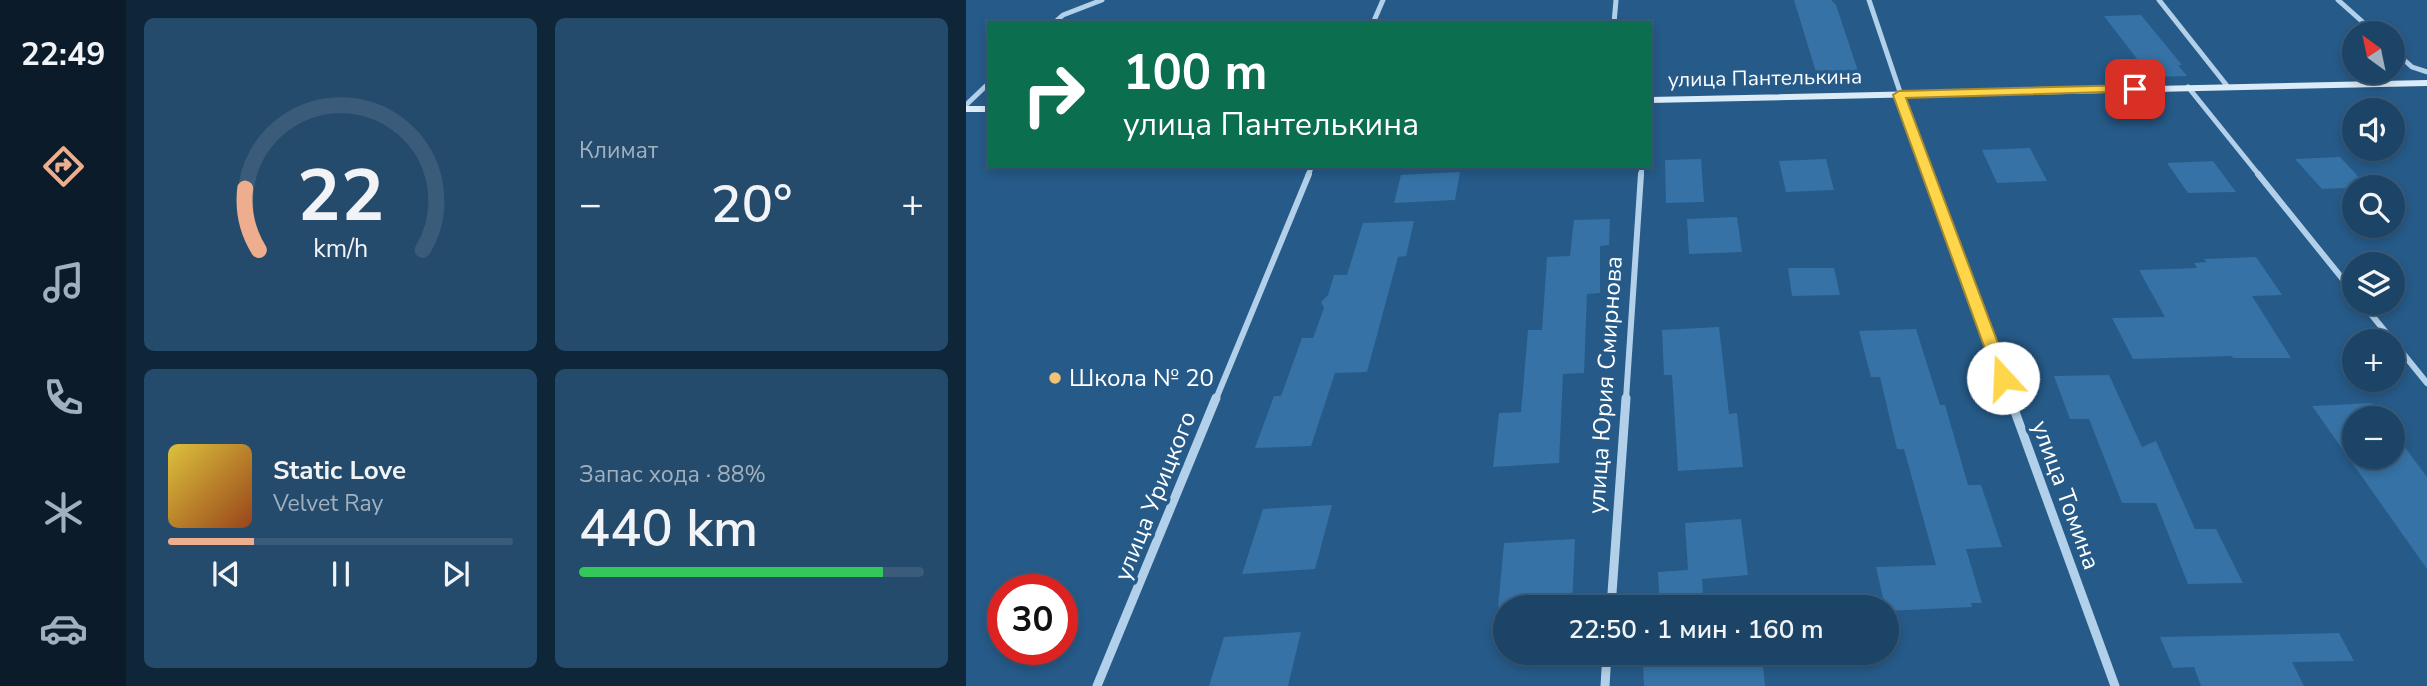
<!DOCTYPE html>
<html lang="ru">
<meta charset="utf-8">
<style>
:root{--surface:#1c4466;--page:#254b6c;--text:#f1f3f6;--muted:#a0b0bf;--line:#3a5c7a;--accent:#eead8d}
body{margin:0;font-family:"Nunito Sans",sans-serif;background:var(--page);color:var(--text);height:100vh;display:flex;flex-direction:column;font-size:26px;white-space:nowrap}
*{box-sizing:border-box;margin:0}
p{font-size:23px;color:var(--muted)}
.icon{flex:none;width:38px;height:38px;fill:none;stroke:currentColor;stroke-width:2;stroke-linecap:round;stroke-linejoin:round}
.map{position:relative;flex:1;overflow:hidden}
.panel{display:flex;flex-direction:column;gap:18px;padding:18px;background:#0f2538;width:840px}
.panel>*{flex:none}
.hud{position:absolute;left:21px;top:21px;width:665px;height:147px;border-radius:0px;box-shadow:0 4px 10px #0003,0 0 0 2px var(--line);background:#0b6e4f;color:#fff;overflow:hidden}
.needle{width:46px;rotate:327deg}
.controls{position:absolute;left:1376px;top:21px;display:grid;gap:14px}
.controls a{display:grid;place-items:center;width:63px;height:63px;border-radius:50%;background:var(--surface);box-shadow:0 4px 10px #0003,0 0 0 2px var(--line);font-size:35px}
.speed{position:absolute;left:21px;top:574px;display:flex;gap:14px;font-size:35px;font-weight:700;text-align:center}
.speed>*{display:grid;place-content:center;width:91px;height:91px;border-radius:50%;background:var(--surface);box-shadow:0 4px 10px #0003,0 0 0 2px var(--line);line-height:1}
.speed .limit{border:10px solid #d22;background:#fff;color:#111}
.pin{position:absolute;display:grid;place-items:center;width:60px;height:60px;color:#fff;margin:-30px;border-radius:14px;box-shadow:0 4px 10px #0006}
.me{position:absolute;width:77px;margin:-38px;rotate:340deg;stroke-linejoin:round;filter:drop-shadow(0 0 5px #0008)}
.turn{display:flex;align-items:center;gap:24px;height:147px;padding:0 21px;font-size:32px}
.turn .icon{width:91px;height:91px;stroke-width:2.5}
.turn b{display:block;font-size:49px;line-height:60px}
.big{font-size:52px;font-weight:600;line-height:1.1}
.panel .tile{flex:1;display:flex;flex-direction:column;justify-content:center;gap:10px;min-width:0;padding:0 24px;border-radius:10px;background:var(--page)}
.panel .dial{align-items:center;gap:0}
.dial svg{height:182px;overflow:visible;fill:none;stroke:var(--line);stroke-width:7;stroke-linecap:round;text-anchor:middle}
.dial text{fill:var(--text);stroke:none}
.song{display:flex;align-items:center;gap:21px}
.cover{width:84px;height:84px;border-radius:10px;background:linear-gradient(135deg,hsl(50 70% 55%),hsl(20 70% 35%))}
.played{height:7px;border-radius:4px;background:linear-gradient(90deg,var(--accent) 25%,var(--line) 25%)}
.keys{display:flex;justify-content:space-around;direction:ltr}
.heat{display:flex;justify-content:space-between;align-items:center;font-size:38px;direction:ltr}
.charge{height:10px;border-radius:5px;background:linear-gradient(90deg,#34c759 88%,var(--line) 0)}
.panel .tiles{flex:1;display:grid;gap:18px;grid-template-columns:repeat(2,1fr)}
.trip{position:absolute;left:527px;top:595px;width:406px;height:70px;border-radius:35px;background:var(--surface);box-shadow:0 4px 10px #0003,0 0 0 2px var(--line);font-weight:600;line-height:70px;text-align:center}
main{display:flex;flex:1;min-height:0}
.menu{display:flex;flex-direction:column;width:126px;justify-content:space-around;align-items:center;background:#0b1b29;color:var(--muted)}
.menu .icon{width:49px;height:49px}
.menu .active{color:var(--accent)}
.menu b{font-size:32px;color:var(--text)}
.map>svg:first-child{display:block}
.building{fill:#3672a5}
.lines{fill:none;stroke-linecap:round;stroke-linejoin:round}
.minor-far2{stroke:#b2d0e9;stroke-width:5}
.minor-far1{stroke:#b2d0e9;stroke-width:6}
.minor{stroke:#b2d0e9;stroke-width:9}
.secondary{fill:#dcebf8;fill-rule:evenodd}
.route{fill:#ffd54a;stroke:#a68a30;stroke-width:2}
.poi-dot{fill:#f2c277;stroke:#265a88;stroke-width:2.5}
.labels{text-anchor:middle;dominant-baseline:central;stroke-width:7;stroke-linejoin:round;paint-order:stroke}
.far-street-label{font-size:21px;fill:#fff;stroke:#265a88}
.poi-label{font-size:24px;fill:#fff;stroke:#265a88;text-anchor:start}
.street-label{font-size:24px;fill:#fff;stroke:#265a88}
</style>
<main>
<nav class="menu">
<b>22:49</b>
<svg class="icon active" aria-label="directions" viewBox="0 0 24 24"><path d="M12 3l9 9-9 9-9-9zM9 14v-3h6M13 9l2 2-2 2"/></svg>
<svg class="icon" aria-label="music" viewBox="0 0 24 24"><path d="M9 18V5l10-2v13"/><circle cx="6" cy="18" r="3"/><circle cx="16" cy="16" r="3"/></svg>
<svg class="icon" aria-label="phone" viewBox="0 0 24 24"><path d="M5 4h4l2 5-3 2q2 4 5 5l2-3 5 2v4C11 20 4 13 5 4z"/></svg>
<svg class="icon" aria-label="climate" viewBox="0 0 24 24"><path d="M12 3v18M4 7l16 10M4 17L20 7"/></svg>
<svg class="icon" aria-label="car" viewBox="0 0 24 24"><path d="M5 17H2v-5l4-1 3-4h7l3 4 3 1v5h-3M9 17h6M6 11h13"/><circle cx="7" cy="17" r="2"/><circle cx="17" cy="17" r="2"/></svg>
</nav>
<section class="panel">
<div class="tiles">
<div class="tile dial"><svg viewBox="0 0 100 80">
<path d="M14 69A42 42 0 1 1 86 69"/>
<path d="M14 69A42 42 0 0 1 8 42" stroke="#eead8d"/>
<text x="50" y="56" font-size="32" font-weight="700">22</text>
<text x="50" y="72" font-size="11">km/h</text>
</svg></div>
<div class="tile"><p>Климат</p>
<div class="heat"><a>−</a><b class="big">20°</b><a>+</a></div>
</div>
<div class="tile">
<div class="song"><i class="cover"></i><div><b>Static Love</b><p>Velvet Ray</p></div></div>
<div class="played"></div>
<div class="keys"><svg class="icon" aria-label="previous" viewBox="0 0 24 24"><path d="M18 5L8 12l10 7zM5 5v14"/></svg><svg class="icon" aria-label="pause" viewBox="0 0 24 24"><path d="M8 5v14M16 5v14"/></svg><svg class="icon" aria-label="next" viewBox="0 0 24 24"><path d="M6 5l10 7-10 7zM19 5v14"/></svg></div>
</div>
<div class="tile"><p>Запас хода · 88%</p><b class="big">440 km</b><div class="charge"></div></div>
</div>
</section>
<div class="map">
<svg width="1461" height="686" viewBox="0 0 1461 686">
<rect width="100%" height="100%" fill="#265a88"/>
<path class="building" d="M828,0H865L870,5L895,80L853,82Z
M1175,15L1216,65H1212L1221,76L1185,77L1138,16Z
M1064,148L1081,181L1031,183L1016,150Z
M1374,157L1402,187L1356,189L1329,159Z
M735,159L738,202L700,203L699,160Z
M860,159L868,190L820,192L813,161Z
M1247,161L1270,192L1222,193L1201,163Z
M494,172L489,200L428,203L435,175Z
M771,217L776,252L723,254L721,219Z
M644,219L643,245L634,246V293L621,294L618,373L597,374L593,463L527,467L533,413L555,412L562,330H576L581,257L604,256L608,220Z
M448,221L440,256L432,257L401,372L369,373L345,446L289,448L308,396H315L336,338H347L358,308L355,302L362,295L368,275H381L397,223Z
M1290,257L1316,295L1286,296L1325,358H1267L1266,356L1167,359L1146,318L1199,317L1173,270L1231,268L1228,263L1241,262L1238,259Z
M822,268H868L874,295L826,296Z
M753,327L763,414L771,413L777,467L712,471L706,375H698L696,330Z
M950,329L974,405H979L1002,485H1015L1036,547L1000,549L1016,603H1005L1006,607L920,611L910,567L970,565L938,449H931L914,377H905L893,331Z
M1143,375L1176,447L1190,441L1229,529H1250L1277,583L1222,584L1190,503H1156L1123,419H1104L1088,376Z
M1406,403L1417,418H1388V457H1426V430L1461,477V569L1346,406Z
M366,505L349,569L276,574L297,509Z
M775,519L782,575L736,579L738,607H694L692,572L722,570L719,523Z
M609,539L606,607H532L538,543Z
M335,632L322,686H243L258,637Z
M1373,633L1388,661L1326,662L1338,686H1235L1228,667L1207,668L1194,637Z
M796,657L799,686H678L677,665Z"/>
<g class="lines">
<path class="minor-far2" d="M903,0L962,175
M1193,0L1262,87
M1372,0L1409,33
M88,23L97,15L136,0
M407,23L417,0
M648,23L650,0
M1426,49L1446,67L1461,72
M1222,87L1293,175
M0,105L23,83
M342,175L346,166
M675,175L676,166"/>
<path class="minor-far1" d="M962,174L1044,399
M1292,174L1388,293
M1396,303L1461,383
M250,399L343,174
M660,399L675,174"/>
<path class="minor" d="M1044,398L1149,686
M645,607L660,398
M131,686L250,398
M639,686L641,653"/>
<path class="secondary" d="M1461,80V86L684,103V97Z
M0,106H23V112H0Z"/>
</g>
<path class="route" d="M1169,85L1175,89L1173,91L940,98L1045,378L1042,382H1031L927,95L933,91Z"/>
<circle class="poi-dot" cx="89" cy="378" r="7"/>
<g class="labels">
<g class="far-street-label">
<text transform="translate(799 78) rotate(-1)">улица Пантелькина</text>
</g>
<g class="poi-label">
<text x="103" y="378">Школа № 20</text>
</g>
<g class="street-label">
<text transform="translate(639 385) rotate(-86)">улица Юрия Смирнова</text>
<text transform="translate(1100 495) rotate(70)">улица Томина</text>
<text transform="translate(189 496) rotate(-68)">улица Урицкого</text>
</g>
</g>
</svg>
<div class="controls">
<a><svg class="needle" viewBox="-14 -14 28 28"><path d="M0-13l5 13h-10z" fill="#e53935"/><path d="M0 13l5-13h-10z" fill="#a0b0bf"/></svg></a>
<a><svg class="icon" aria-label="sound" viewBox="0 0 24 24"><path d="M4 9h4l5-4v14l-5-4H4zM17 9q2 3 0 6"/></svg></a>
<a><svg class="icon" aria-label="search" viewBox="0 0 24 24"><circle cx="10" cy="10" r="6"/><path d="M15 15l6 6"/></svg></a>
<a><svg class="icon" aria-label="layers" viewBox="0 0 24 24"><path d="M12 4l9 5-9 5-9-5zM3 14l9 5 9-5"/></svg></a>
<a>+</a>
<a>−</a>
</div>
<div class="speed"><div class="limit">30</div></div>
<div class="pin" style="left:1169px;top:89px;background:#d93025"><svg class="icon" aria-label="arrive" viewBox="0 0 24 24"><path d="M6 21V4h12l-3 4 3 4H6"/></svg></div>
<svg class="me" style="left:1037px;top:378px" viewBox="-20 -20 40 40"><circle r="19" fill="#fff"/><path d="M0-13L10 11 0 6-10 11z" fill="#ffd54a"/></svg>
<div class="trip">22:50 · 1 мин · 160 m</div>
<div class="hud">
<div class="turn"><svg class="icon" aria-label="right" viewBox="0 0 24 24"><path d="M7 20v-9h11M14 6l5 5-5 5"/></svg><div><b>100 m</b>улица Пантелькина</div></div>
</div>
</div>
</main>
